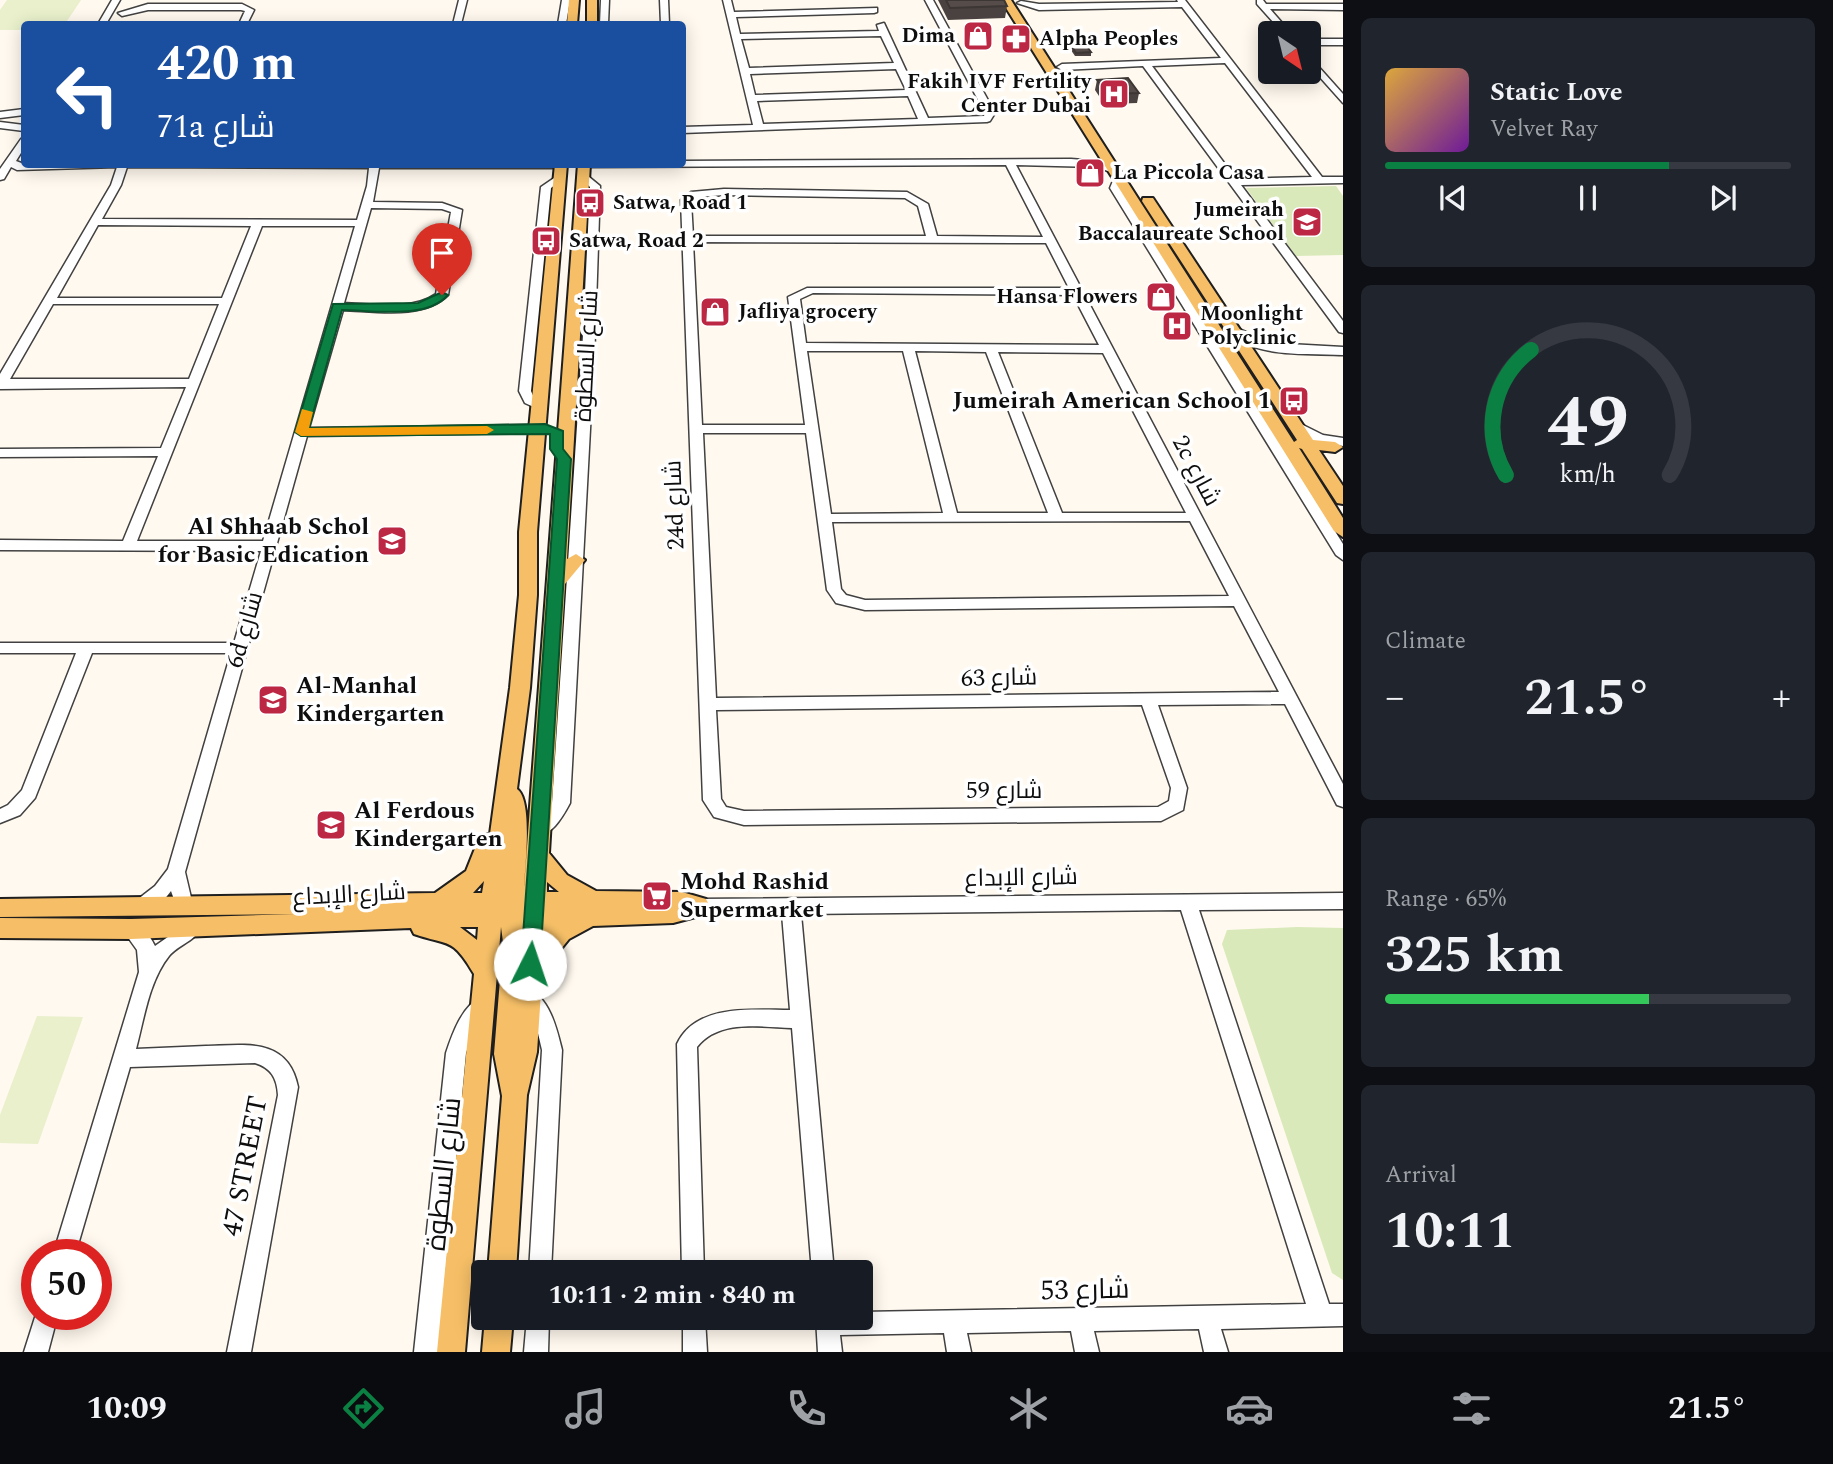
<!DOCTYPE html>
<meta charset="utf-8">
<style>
:root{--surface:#171b24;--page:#20242c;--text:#f1f3f6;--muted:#9ea1a6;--line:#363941;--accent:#0b8043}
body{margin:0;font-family:Spectral,Cairo,serif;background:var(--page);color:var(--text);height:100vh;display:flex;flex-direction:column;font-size:26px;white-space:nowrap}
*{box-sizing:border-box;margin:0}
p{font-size:23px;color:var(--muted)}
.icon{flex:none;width:38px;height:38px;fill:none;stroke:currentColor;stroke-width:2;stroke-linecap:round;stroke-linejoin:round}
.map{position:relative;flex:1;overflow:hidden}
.side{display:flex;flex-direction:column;gap:18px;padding:18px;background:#0d0f14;width:490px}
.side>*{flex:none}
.top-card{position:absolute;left:21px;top:21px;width:665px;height:147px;border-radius:7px;box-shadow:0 4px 18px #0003;background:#1a4fa0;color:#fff;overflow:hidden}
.needle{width:46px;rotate:145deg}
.buttons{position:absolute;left:1258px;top:21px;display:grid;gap:14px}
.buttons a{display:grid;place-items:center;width:63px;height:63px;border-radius:7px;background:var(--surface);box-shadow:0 4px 18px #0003;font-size:35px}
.speed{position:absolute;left:21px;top:1239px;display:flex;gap:14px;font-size:35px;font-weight:700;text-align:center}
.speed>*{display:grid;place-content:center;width:91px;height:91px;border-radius:50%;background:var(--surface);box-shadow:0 4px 18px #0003;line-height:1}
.speed .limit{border:10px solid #d22;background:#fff;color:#111}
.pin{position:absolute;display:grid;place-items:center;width:60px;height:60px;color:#fff;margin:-72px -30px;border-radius:50% 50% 50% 0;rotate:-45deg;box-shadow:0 0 7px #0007}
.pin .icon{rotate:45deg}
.me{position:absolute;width:77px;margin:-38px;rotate:4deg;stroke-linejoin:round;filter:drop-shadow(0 0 5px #0008)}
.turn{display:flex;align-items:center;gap:24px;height:147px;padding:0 21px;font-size:32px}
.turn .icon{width:91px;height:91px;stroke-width:2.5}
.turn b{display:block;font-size:49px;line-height:60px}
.big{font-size:52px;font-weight:700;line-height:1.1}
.side .widget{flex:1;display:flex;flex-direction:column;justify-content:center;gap:10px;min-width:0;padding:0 24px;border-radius:10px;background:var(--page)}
.side .dial{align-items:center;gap:0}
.dial svg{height:182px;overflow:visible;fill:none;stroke:var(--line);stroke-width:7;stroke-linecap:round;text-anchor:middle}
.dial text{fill:var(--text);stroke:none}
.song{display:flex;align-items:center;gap:21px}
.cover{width:84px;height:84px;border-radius:10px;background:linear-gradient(135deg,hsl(40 70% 55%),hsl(280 70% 35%))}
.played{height:7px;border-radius:4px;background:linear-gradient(90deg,var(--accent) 70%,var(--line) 70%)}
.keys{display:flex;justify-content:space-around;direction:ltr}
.heat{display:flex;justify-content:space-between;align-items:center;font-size:38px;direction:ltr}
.charge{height:10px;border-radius:5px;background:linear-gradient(90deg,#34c759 65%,var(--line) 0)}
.trip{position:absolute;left:471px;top:1260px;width:402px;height:70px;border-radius:7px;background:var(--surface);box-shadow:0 4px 18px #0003;font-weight:700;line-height:70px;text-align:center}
.tabs{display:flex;height:112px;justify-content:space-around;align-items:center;background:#090b0e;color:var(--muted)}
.tabs .icon{width:49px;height:49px}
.tabs .active{color:var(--accent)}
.tabs b{font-size:32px;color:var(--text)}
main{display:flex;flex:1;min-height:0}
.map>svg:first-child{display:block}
.green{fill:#d9e9b9}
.pitch{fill:#e9f0cb}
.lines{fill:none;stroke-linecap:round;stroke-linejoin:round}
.minor-casing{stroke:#414141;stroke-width:3}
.major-casing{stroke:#1f1f1f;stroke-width:4}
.minor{fill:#fff;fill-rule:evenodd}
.major{fill:#f6bf67;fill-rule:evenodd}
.wall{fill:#4a4240}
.building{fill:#564d4a;stroke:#3c3634;stroke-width:2}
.route{fill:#0b8043;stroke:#07532c;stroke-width:2}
.slow{fill:#f59e0b}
.labels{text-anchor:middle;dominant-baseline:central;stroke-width:7;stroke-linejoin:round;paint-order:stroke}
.far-poi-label{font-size:21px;font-weight:bold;fill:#0e0e0e;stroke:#fff;text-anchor:start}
.street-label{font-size:24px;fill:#0e0e0e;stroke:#fff}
.poi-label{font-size:24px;font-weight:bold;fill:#0e0e0e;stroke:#fff;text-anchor:start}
.near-street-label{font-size:28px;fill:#0e0e0e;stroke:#fff}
</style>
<main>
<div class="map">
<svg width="1343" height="1352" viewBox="0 0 1343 1352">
<rect width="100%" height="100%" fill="#fff9ef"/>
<path class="green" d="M1336,186L1343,196V255L1296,256L1246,188Z
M1297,927L1343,928V1280L1332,1273L1222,944L1227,930Z"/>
<path class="pitch" d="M7,0H81L65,24H24V30H0V10Z
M37,1016L83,1017L38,1144L0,1143V1115Z"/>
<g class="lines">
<g class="minor-casing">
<path id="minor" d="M112,0H120L106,24H98Z
M459,0H467L461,24H453Z
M562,0H570L566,24H558Z
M601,0H609L608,24H600Z
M660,0H668L669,24H661Z
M723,0H731L734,12L877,8V12L874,13L736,17L740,34L879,31L877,25L884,23L928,118L984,116L985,113L925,0H933L995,113L990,121L987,122L682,133V127L753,125ZM881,36L894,63L749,68L741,39ZM896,69L906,90L755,95L750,74ZM908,96L918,119L763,124L757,101Z
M1177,0H1185L1322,177H1343V183L1241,185L1343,321V333L1339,332L1143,66L1062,70L1057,67L1062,64L1221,58L1182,7L1039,10L1017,3L1021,1L1039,4L1178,2ZM1225,63L1312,177L1236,179L1152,66Z
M1257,0H1263L1266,4H1343V10L1270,9L1291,33H1283L1257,4Z
M148,4H242L254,10L247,24H239L245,11L241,10H148L122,16L118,13Z
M1309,39H1343V45H1309Z
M1309,56L1343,94V103L1309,65Z
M24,109V115L0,118V112Z
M0,122L24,125V131L0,128Z
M24,138V148L16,161L24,164L566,165L561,168H379L373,202L442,203L462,210L448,295C424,320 374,311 343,310L309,428L536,425L543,429L536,433L307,436L185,872L193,906L190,911L184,914L178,911L171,891C163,902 146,918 133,913L130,908L133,903L155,886L168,869L231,653H92L35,798L20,815L0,823V809L8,805L22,790L76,653H0V643H234L261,551L0,550V540L123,541L158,456L0,457V449L161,448L186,387L0,389V374L111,185L117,167L17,170L11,167L4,179L0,180V169L21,139ZM127,167L369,168L367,186L357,220L102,219L121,185ZM371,208L442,209L451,212L436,294C412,311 373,304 344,303ZM98,225L251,226L222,298H57ZM262,226H355L263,541H137ZM53,304H219L189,379H10Z
M1071,159L1097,161L1119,170L1114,173L1096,167L1016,165L1343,784V807L1337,805L1285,704L1158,705L1187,788L1183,810L1161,821L744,825L714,817L703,800L681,200L691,192L724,189L907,192L928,204L937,236L1043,237L1006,165L589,167L584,164H682V161ZM724,195L905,198L918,206L926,236H693L691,201L698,197ZM693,242L1046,243L1069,288H807L788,297L805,425H702ZM813,293L1073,295L1099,345L806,343L800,299ZM807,351H903L943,513L831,514ZM915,351L986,352L1048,513H957ZM998,352L1103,353L1186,513H1062ZM703,433H806L827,590L836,603L865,610L1234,606L1279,692L716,698ZM1190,521L1229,596L865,600L846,595L841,589L832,522ZM1142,705L1171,788L1169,801L1158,807L744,811L726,807L721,799L716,710Z
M583,172L600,186L595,336L570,803C563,816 550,840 533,834L530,829L552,803L583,336L590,187L578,175Z
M560,174L565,177L551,188L531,391L534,398L544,405L538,409L525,403L519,391L541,187Z
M1119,175L1124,178L1120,188L1343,544V560L1336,555L1110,188L1115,176Z
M1232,326L1271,343L1343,347V355C1306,353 1254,359 1226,330Z
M1295,421L1323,435L1343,438V446L1314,441L1290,428L1289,425Z
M1343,893V909L1199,910L1329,1304H1343V1326L1221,1329L1228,1352H1204L1199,1329L1094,1331L1099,1352H1075L1071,1331L967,1333L971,1352H947L944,1333L840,1335L842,1352H818L816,1318H861V1312L1306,1304L1181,910L801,914L834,1272H812L792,1028C760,1027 719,1019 697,1047L704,1272H682L677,1044C696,1003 753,1010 790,1010L782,914L699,915L693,912L690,907L693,902L699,899Z
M192,920L199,922L201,928C195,941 178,945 169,956C149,981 144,1019 136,1049C159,1048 183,1047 206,1046C245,1045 288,1037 298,1087L251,1352H227L278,1095C277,1078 271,1068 255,1063L130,1067L75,1255H53L139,972L137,950L122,929L124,923C138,919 149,934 155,946Z
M528,989C550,998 557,1030 562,1050L551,1272H529L542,1050L536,1025L518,998L521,992Z
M482,997L489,1000L492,1006L471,1038L466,1053L438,1352H414L446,1053C452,1035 462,1005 482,997Z
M37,1311V1314H58L48,1352H24Z
M527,1318H549L548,1352H524Z
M683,1318H705L707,1352H683Z"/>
</g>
<g class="major-casing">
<path id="major" d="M569,0H579L577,24H567Z
M587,0H597V24H587Z
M1001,0H1011L1294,442L1297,440L1142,201L1143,198H1153L1313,440L1335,442L1343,447L1335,452L1319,450L1343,486V504L1337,503L1302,449L1299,448L1343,518V537L1334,531Z
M555,164H567L537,532V595L530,688L517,789C533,800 525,867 524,887L578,164H590L567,559L576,554L585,560L565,584L549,853L567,875L596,891L682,892L706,899L710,907L707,914L673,923L593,926L569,939L548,965L542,977L537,1052L527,1095L516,1272H488L502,1096L494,1054L503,942L501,927L465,1352H437L474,974C452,936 448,946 414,934L411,928L131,939L0,938V918L131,919L297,914L0,917V899L435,893L466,871L480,836L490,834L510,688L519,595V532ZM484,881L482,893H473ZM547,882L559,892H547ZM460,927H478L477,940Z
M485,1318H513L510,1352H482Z"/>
</g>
<use href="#minor" class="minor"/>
<use href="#major" class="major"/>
</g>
<path class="wall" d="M938,0H1004L1007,6L1005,18L948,20Z
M1063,33L1091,52V56H1075L1062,37Z
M1097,80L1139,93L1137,103L1110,104L1106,99H1101L1095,90Z"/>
<path class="building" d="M946,0H1004L1007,6L950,8Z
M1063,33H1077L1091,52L1076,53Z
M1128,78L1139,93L1112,94L1109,90H1104L1097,80Z"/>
<path class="route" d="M442,292L448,295C426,320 373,310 342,310L309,428L545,424L563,431V449L571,459L540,964L537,969H524L521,964L557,459L550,449V434L301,436L295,432L333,304L418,303Z"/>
<path class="slow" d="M302,409L313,412L309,428L487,426L494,430L487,434L301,436L295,432Z"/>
<defs>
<g id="shop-square" transform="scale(1.575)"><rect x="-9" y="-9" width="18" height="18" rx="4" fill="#bc2744" stroke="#fff"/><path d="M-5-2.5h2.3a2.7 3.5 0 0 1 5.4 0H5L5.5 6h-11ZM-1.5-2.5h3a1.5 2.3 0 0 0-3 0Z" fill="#fff"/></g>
<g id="pharmacy-square" transform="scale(1.575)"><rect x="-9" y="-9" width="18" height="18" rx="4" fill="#bc2744" stroke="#fff"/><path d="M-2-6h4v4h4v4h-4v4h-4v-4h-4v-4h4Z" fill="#fff"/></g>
<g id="hospital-square" transform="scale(1.575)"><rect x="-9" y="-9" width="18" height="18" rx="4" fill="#bc2744" stroke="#fff"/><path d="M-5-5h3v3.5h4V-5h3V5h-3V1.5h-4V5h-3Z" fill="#fff"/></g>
<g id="bus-square" transform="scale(1.575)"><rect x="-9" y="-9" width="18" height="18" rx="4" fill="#bc2744" stroke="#fff"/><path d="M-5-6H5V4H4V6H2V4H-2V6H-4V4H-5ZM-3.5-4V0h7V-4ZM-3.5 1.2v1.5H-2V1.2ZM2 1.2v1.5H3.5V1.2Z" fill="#fff"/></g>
<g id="school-square" transform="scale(1.575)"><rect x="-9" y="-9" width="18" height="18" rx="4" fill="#bc2744" stroke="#fff"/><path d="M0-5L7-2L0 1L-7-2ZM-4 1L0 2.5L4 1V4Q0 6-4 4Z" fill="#fff"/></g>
<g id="supermarket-square" transform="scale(1.575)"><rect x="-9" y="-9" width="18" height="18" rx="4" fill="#bc2744" stroke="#fff"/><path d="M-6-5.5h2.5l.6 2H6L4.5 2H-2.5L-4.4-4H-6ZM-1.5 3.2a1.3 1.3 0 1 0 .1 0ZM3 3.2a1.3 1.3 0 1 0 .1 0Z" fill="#fff"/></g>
</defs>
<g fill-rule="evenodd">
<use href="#shop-square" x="978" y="36"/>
<use href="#pharmacy-square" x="1016" y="39"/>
<use href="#hospital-square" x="1114" y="94"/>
<use href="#shop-square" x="1090" y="173"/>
<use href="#bus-square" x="590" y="203"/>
<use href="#school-square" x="1307" y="222"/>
<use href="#bus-square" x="546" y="241"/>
<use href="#shop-square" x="1161" y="297"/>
<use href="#shop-square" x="715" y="312"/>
<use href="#hospital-square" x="1177" y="326"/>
<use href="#bus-square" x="1294" y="401"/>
<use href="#school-square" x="392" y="541"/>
<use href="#school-square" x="273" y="700"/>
<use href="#school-square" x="331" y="825"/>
<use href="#supermarket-square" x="657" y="896"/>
</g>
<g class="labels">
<g class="far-poi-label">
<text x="955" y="36" text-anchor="end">Dima</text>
<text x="1039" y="39">Alpha Peoples</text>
<text x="1091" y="82" text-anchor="end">Fakih IVF Fertility<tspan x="1091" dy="24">Center Dubai</tspan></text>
<text x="1113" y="173">La Piccola Casa</text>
<text x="613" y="203">Satwa, Road 1</text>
<text x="1284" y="210" text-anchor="end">Jumeirah<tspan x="1284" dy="24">Baccalaureate School</tspan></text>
<text x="569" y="241">Satwa, Road 2</text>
<text x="1138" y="297" text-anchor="end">Hansa Flowers</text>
<text x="738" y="312">Jafliya grocery</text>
<text x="1200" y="314">Moonlight<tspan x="1200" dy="24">Polyclinic</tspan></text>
</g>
<g class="street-label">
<text transform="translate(587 356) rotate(-87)">شارع السطوة</text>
<text transform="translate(1196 471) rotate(62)">2c شارع</text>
<text transform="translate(675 505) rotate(-92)">24d شارع</text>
<text transform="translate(245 630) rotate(-74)">6d شارع</text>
<text transform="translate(999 678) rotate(-1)">شارع 63</text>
<text x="1004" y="791">شارع 59</text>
<text transform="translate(1021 878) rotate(-1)">شارع الإبداع</text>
<text transform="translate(349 895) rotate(-3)">شارع الإبداع</text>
</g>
<g class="poi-label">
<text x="1271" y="401" text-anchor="end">Jumeirah American School 1</text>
<text x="369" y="527" text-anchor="end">Al Shhaab Schol<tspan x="369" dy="28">for Basic Edication</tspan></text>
<text x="296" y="686">Al-Manhal<tspan x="296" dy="28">Kindergarten</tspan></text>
<text x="354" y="811">Al Ferdous<tspan x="354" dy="28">Kindergarten</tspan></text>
<text x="680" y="882">Mohd Rashid<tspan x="680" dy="28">Supermarket</tspan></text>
</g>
<g class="near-street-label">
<text transform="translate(245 1166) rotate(-79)">47 STREET</text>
<text transform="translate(444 1174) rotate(-84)">شارع السطوة</text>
<text transform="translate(1085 1290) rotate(-1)">شارع 53</text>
</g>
</g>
</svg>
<div class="buttons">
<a><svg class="needle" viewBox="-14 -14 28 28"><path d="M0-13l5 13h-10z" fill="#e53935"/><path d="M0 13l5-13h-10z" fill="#9ea1a6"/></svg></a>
</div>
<div class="speed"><div class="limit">50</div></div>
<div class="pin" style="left:442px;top:295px;background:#d93025"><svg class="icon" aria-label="arrive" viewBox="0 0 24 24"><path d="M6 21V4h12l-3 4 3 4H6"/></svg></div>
<svg class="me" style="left:530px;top:964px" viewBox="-20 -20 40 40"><circle r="19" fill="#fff"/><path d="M0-13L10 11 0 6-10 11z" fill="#0b8043"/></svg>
<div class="trip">10:11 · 2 min · 840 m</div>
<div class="top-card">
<div class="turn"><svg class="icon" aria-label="left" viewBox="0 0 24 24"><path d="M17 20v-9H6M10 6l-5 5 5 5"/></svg><div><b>420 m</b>71a شارع</div></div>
</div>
</div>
<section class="side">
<div class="widget">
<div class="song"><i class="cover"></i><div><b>Static Love</b><p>Velvet Ray</p></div></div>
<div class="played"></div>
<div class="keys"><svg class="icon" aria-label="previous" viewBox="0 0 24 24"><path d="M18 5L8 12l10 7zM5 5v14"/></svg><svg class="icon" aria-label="pause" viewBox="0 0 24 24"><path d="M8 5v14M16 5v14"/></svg><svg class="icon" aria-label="next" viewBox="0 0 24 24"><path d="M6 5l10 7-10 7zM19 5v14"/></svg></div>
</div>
<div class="widget dial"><svg viewBox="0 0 100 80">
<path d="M14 69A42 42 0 1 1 86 69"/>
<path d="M14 69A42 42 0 0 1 25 14" stroke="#0b8043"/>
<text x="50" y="56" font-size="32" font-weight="700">49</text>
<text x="50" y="72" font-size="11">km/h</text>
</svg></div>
<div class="widget"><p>Climate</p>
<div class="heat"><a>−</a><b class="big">21.5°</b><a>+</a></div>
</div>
<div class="widget"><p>Range · 65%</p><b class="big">325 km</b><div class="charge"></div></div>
<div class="widget"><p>Arrival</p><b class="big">10:11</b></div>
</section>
</main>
<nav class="tabs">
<b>10:09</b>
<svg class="icon active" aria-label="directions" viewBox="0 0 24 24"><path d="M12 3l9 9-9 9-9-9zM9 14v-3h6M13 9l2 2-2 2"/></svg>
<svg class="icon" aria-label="music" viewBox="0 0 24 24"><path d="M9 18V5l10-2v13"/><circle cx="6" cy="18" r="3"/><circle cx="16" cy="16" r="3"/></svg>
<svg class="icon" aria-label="phone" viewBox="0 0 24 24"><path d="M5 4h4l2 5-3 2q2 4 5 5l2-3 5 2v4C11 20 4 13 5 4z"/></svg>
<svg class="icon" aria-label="climate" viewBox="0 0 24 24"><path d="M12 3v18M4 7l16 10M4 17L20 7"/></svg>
<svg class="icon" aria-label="car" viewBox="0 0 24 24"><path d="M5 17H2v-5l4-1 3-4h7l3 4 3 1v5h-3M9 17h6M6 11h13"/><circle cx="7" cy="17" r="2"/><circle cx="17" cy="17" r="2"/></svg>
<svg class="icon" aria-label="filters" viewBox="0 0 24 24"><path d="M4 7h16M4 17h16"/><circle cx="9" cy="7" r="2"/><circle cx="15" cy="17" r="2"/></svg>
<b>21.5°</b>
</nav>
